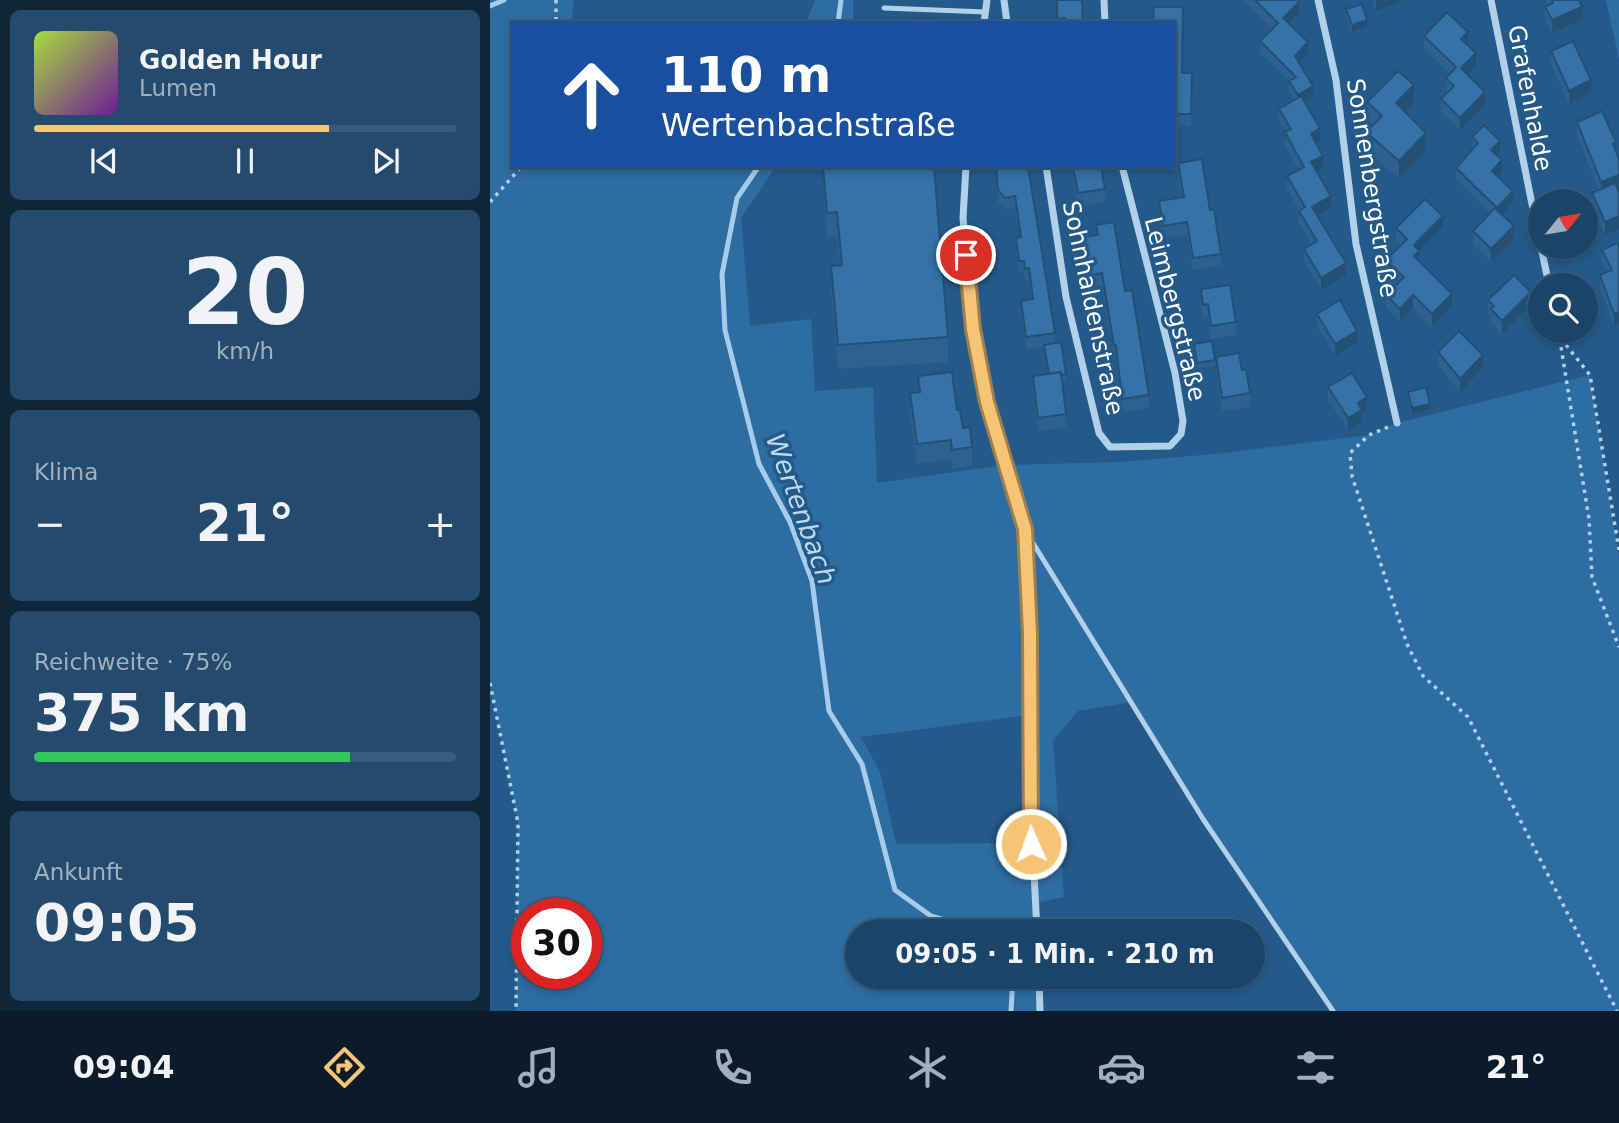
<!DOCTYPE html>
<html lang="de">
<meta charset="utf-8">
<style>
:root{--surface:#1b4468;--page:#244b6e;--text:#f1f3f6;--muted:#a0b0c0;--line:#395c7c;--accent:#f5c475}
body{margin:0;font-family:"DejaVu Sans",sans-serif;background:var(--page);color:var(--text);height:100vh;display:flex;flex-direction:column;font-size:26px;white-space:nowrap}
*{box-sizing:border-box;margin:0}
p{font-size:23px;color:var(--muted)}
.icon{flex:none;width:38px;height:38px;fill:none;stroke:currentColor;stroke-width:2;stroke-linecap:round;stroke-linejoin:round}
.map{position:relative;flex:1;overflow:hidden}
.panel{display:flex;flex-direction:column;gap:10px;padding:10px;background:#0f2539;width:490px}
.panel>*{flex:none}
.banner{position:absolute;left:21px;top:21px;width:665px;height:147px;border-radius:0px;box-shadow:0 4px 10px #0003,0 0 0 2px var(--line);background:#1a4fa0;color:#fff;overflow:hidden}
.needle{width:46px;rotate:60deg}
.tools{position:absolute;left:1038px;top:189px;display:grid;gap:14px}
.tools a{display:grid;place-items:center;width:70px;height:70px;border-radius:50%;background:var(--surface);box-shadow:0 4px 10px #0003,0 0 0 2px var(--line);font-size:35px}
.speed{position:absolute;left:21px;top:898px;display:flex;gap:14px;font-size:35px;font-weight:700;text-align:center}
.speed>*{display:grid;place-content:center;width:91px;height:91px;border-radius:50%;background:var(--surface);box-shadow:0 4px 10px #0003,0 0 0 2px var(--line);line-height:1}
.speed .limit{border:10px solid #d22;background:#fff;color:#111}
.pin{position:absolute;display:grid;place-items:center;width:60px;height:60px;color:#fff;margin:-30px;border:4px solid #fff;border-radius:50%;box-shadow:0 2px 7px #0007}
.me{position:absolute;width:77px;margin:-38px;rotate:358deg;stroke-linejoin:round;filter:drop-shadow(0 0 5px #0008)}
.turn{display:flex;align-items:center;gap:24px;height:147px;padding:0 35px;font-size:32px}
.turn .icon{width:91px;height:91px;stroke-width:2.5}
.turn b{display:block;font-size:49px;line-height:60px}
.big{font-size:52px;font-weight:700;line-height:1.1}
.panel .widget{flex:1;display:flex;flex-direction:column;justify-content:center;gap:10px;min-width:0;padding:0 24px;border-radius:10px;background:var(--page)}
.panel .dial{align-items:center;gap:0}
.dial b{font-size:91px;line-height:1}
.song{display:flex;align-items:center;gap:21px}
.cover{width:84px;height:84px;border-radius:10px;background:linear-gradient(135deg,hsl(80 70% 55%),hsl(280 70% 35%))}
.played{height:7px;border-radius:4px;background:linear-gradient(90deg,var(--accent) 70%,var(--line) 70%)}
.keys{display:flex;justify-content:space-around;direction:ltr}
.heat{display:flex;justify-content:space-between;align-items:center;font-size:38px;direction:ltr}
.charge{height:10px;border-radius:5px;background:linear-gradient(90deg,#34c759 75%,var(--line) 0)}
.trip{position:absolute;left:355px;top:919px;width:420px;height:70px;border-radius:35px;background:var(--surface);box-shadow:0 4px 10px #0003,0 0 0 2px var(--line);font-weight:700;line-height:70px;text-align:center}
.dock{display:flex;height:112px;justify-content:space-around;align-items:center;background:#0b1b2a;color:var(--muted)}
.dock .icon{width:49px;height:49px}
.dock .on{color:var(--accent)}
.dock b{font-size:32px;color:var(--text)}
main{display:flex;flex:1;min-height:0}
.map>svg:first-child{display:block}
.green{fill:#2e6da2;fill-rule:evenodd}
.lines{fill:none;stroke-linecap:round;stroke-linejoin:round}
.stream{stroke:#a5cceb;stroke-width:5}
.path{stroke:#b1d0ea;stroke-width:3.5;stroke-dasharray:3.5 5;stroke-linecap:butt}
.service{stroke:#b1d0ea;stroke-width:5}
.minor{stroke:#b1d0ea;stroke-width:7}
.wall{fill:#2d6290}
.shaded-wall{fill:#245075}
.building{fill:#3472a7;stroke:#245075;stroke-width:2}
.route-casing{stroke:#9f7f4c;stroke-width:18}
.route{stroke:#f5c475;stroke-width:12}
.labels{text-anchor:middle;dominant-baseline:central;stroke-width:7;stroke-linejoin:round;paint-order:stroke}
.street-label{font-size:24px;fill:#fff;stroke:#245a8a}
.water-label{font-size:26px;font-style:italic;fill:#bddaf1;stroke:#245a8a}
</style>
<main>
<section class="panel">
<div class="widget">
<div class="song"><i class="cover"></i><div><b>Golden Hour</b><p>Lumen</p></div></div>
<div class="played"></div>
<div class="keys"><svg class="icon" aria-label="previous" viewBox="0 0 24 24"><path d="M18 5L8 12l10 7zM5 5v14"/></svg><svg class="icon" aria-label="pause" viewBox="0 0 24 24"><path d="M8 5v14M16 5v14"/></svg><svg class="icon" aria-label="next" viewBox="0 0 24 24"><path d="M6 5l10 7-10 7zM19 5v14"/></svg></div>
</div>
<div class="widget dial"><b>20</b><p>km/h</p></div>
<div class="widget"><p>Klima</p>
<div class="heat"><a>−</a><b class="big">21°</b><a>+</a></div>
</div>
<div class="widget"><p>Reichweite · 75%</p><b class="big">375 km</b><div class="charge"></div></div>
<div class="widget"><p>Ankunft</p><b class="big">09:05</b></div>
</section>
<div class="map">
<svg width="1129" height="1011" viewBox="0 0 1129 1011">
<rect width="100%" height="100%" fill="#245a8a"/>
<path class="green" d="M0,0H84L81,23H23V166H286L251,218L260,326L321,319L325,391L383,387L387,483L514,465L630,462L725,454L879,435L907,423L1100,375L1129,559V1011H843L713,819L641,702L588,711L563,741L574,897L546,903L547,931H368V976L549,977L550,1011H26L28,823L0,683ZM540,715L541,843L406,844L390,772L371,737ZM37,914H96V973H37Z
M325,0H363V23H316Z
M1116,0H1129V59Z"/>
<g class="lines">
<path class="stream" d="M0,6L14,0
M348,23L351,0
M269,166L247,198L232,274L235,330L269,464L300,522L322,581L339,711L372,764L405,890L441,916L492,931
M521,1011L523,976"/>
<path class="path" d="M66,0V23
M0,202L32,166
M1076,345L1100,375L1129,550
M1071,347L1099,519L1102,577L1129,647
M898,427L879,435L860,453L862,476L917,644L933,676L978,717L1127,1011
M0,683L28,823L26,1011"/>
<path class="service" d="M394,8L496,12
M535,530L713,819L843,1011"/>
<path class="minor" d="M514,0L517,23
M614,0L615,23
M828,0L846,80L866,244L907,423
M1001,0L1050,244
M494,23L497,0
M476,166L473,218L483,329L497,402L535,529L539,633V775L547,931
M556,166L576,297L609,433L620,447L680,446L691,434L693,421L685,373L632,166
M1051,247L1059,285
M1068,331L1070,338
M549,976L550,1011"/>
</g>
<path class="wall" d="M567,0L593,23H567Z
M753,0H808L809,13L799,24L818,53L809,63L823,97L815,102L830,141L826,143L833,168L827,171L841,208L828,216L856,275L831,290L814,261V249L821,244L809,223V210L797,189V176L809,170L795,145L796,132L789,121V109L804,100L799,92V81L770,53V41L782,29Z
M882,0H913V1L886,11Z
M1056,0H1089L1092,20L1062,33L1055,20V7L1059,5Z
M856,9L877,26L862,32L856,16Z
M684,23L692,73H702L701,126L684,125Z
M934,36L977,45L986,66L977,75L995,105L970,130L951,112V99L958,92L956,90V78L960,74L934,49Z
M1061,51L1101,93L1079,104L1061,64Z
M877,102L924,103L915,112L936,151L909,178L876,150V132L883,125L877,120Z
M1087,122L1126,153L1128,189L1115,235L1102,206V193L1109,190L1087,135Z
M982,137L1010,152L1007,156L1012,172L1008,176L1023,203L1012,215L1024,239L1001,262L983,244V231L1000,213L966,179V168L982,149Z
M688,163L720,210L731,254V265L703,270L697,234L673,238L669,213V201L692,198L688,174Z
M332,166H444L458,337V362L348,369L341,291V266L350,265L347,236L337,237Z
M506,166H538L565,333V343L576,374V381H572L576,414V427L548,431L543,389V376L558,374L554,346L536,349L531,312V301L541,299L539,280H535L534,272L529,273L526,250V238H530L525,208L515,209L508,202Z
M582,166H611L615,189V202L588,206Z
M606,225L635,291L659,395V408L632,412L626,358H624L612,286L600,288L594,250V237L606,235Z
M906,228H953L929,252V261L962,306L942,327L923,308L910,321L896,308V295L908,284L896,273V260L911,245L906,241Z
M1129,246L1124,326L1110,288V275L1117,272L1112,262V250Z
M711,289L746,322V335L721,339L718,317L713,318L711,302Z
M998,300L1041,305L1012,334L1001,322V315L998,313Z
M827,314L867,343L845,356L827,326Z
M704,344L725,360V366L707,369Z
M948,352L993,368L970,392L948,365Z
M726,357L752,370L760,393V407L732,411L726,370Z
M428,376L467,410L473,428L482,447V466L462,469L461,459L427,464L420,412V393L428,392Z
M838,387L877,410L872,412V422L858,430L838,400Z
M918,392L940,410L922,415L918,399Z"/>
<path class="shaded-wall" d="M886,0H913V1L886,11Z
M809,2V13L793,29V18Z
M1092,7V20L1062,33V20Z
M877,20V26L862,32V25Z
M978,32V45L971,39Z
M818,42V53L805,67V56Z
M986,53V66L971,81V68Z
M1101,80V93L1079,104V91Z
M924,85V103L906,121V103Z
M823,86V97L808,106V95Z
M995,92V105L970,130V118Z
M830,128V141L821,146V134Z
M936,133V151L909,178V161Z
M1010,141V152L1001,162V150Z
M833,156V168L821,174V162Z
M1012,160V172L1002,182V171Z
M1129,175V188L1111,195V182Z
M1023,191V203L1007,220V208Z
M841,196V208L822,219V207Z
M953,216V228L929,252V263L924,269V245Z
M1129,216V229L1115,235V222Z
M1024,226V239L1001,262V249Z
M856,263V275L831,290V278Z
M1041,292V305L1012,334V321Z
M962,294V306L942,327V314Z
M923,295V308L910,321V309Z
M1129,312V324L1124,326V314Z
M867,331V343L845,356V344Z
M993,355V368L970,392V379Z
M877,397V410L872,412V422L858,430V418L868,403Z
M940,404V410L922,415V408Z"/>
<path class="building" d="M567,0H592L593,23H576L575,18L567,19Z
M765,0H808L809,2L793,18L818,42L805,56L823,86L808,95L799,81L806,77L770,41L788,23Z
M1062,0H1089L1092,7L1062,20L1055,7L1063,3Z
M872,4L877,20L862,25L856,9Z
M664,7H693L692,73H702L701,114H684V23H663Z
M957,12L978,32L971,39L986,53L971,68L995,92L970,118L951,99L964,86L956,78L966,67L934,36Z
M417,18H446L445,23H417Z
M1083,41L1101,80L1079,91L1061,51Z
M908,71L924,85L906,103L936,133L909,161L876,132L892,116L877,102Z
M811,96L830,128L821,134L833,156L821,162L841,196L822,207L856,263L831,278L814,249L827,241L809,211L815,207L797,176L814,167L795,132L801,129L789,109Z
M1112,111L1126,142L1123,144L1129,159V175L1111,182L1087,122Z
M994,125L1010,141L1001,150L1012,160L1002,171L1023,191L1007,208L966,168L988,143L982,137Z
M712,159L720,210L724,209L731,254L703,258L697,222L673,226L669,201L694,197L688,163Z
M333,166H444L458,337L348,345L341,266L352,265L347,212L337,213Z
M506,166H538L565,333L536,337L531,301L543,299L539,268L535,269L534,261H529L526,238L531,237L525,196L515,198L508,190Z
M583,166H611L615,189L588,193Z
M1125,183L1129,192V216L1115,222L1102,193Z
M935,199L953,216L924,245L929,251L924,256L962,294L942,314L923,295L910,309L896,295L914,277L896,260L917,239L906,228Z
M1005,208L1024,226L1001,249L983,231Z
M624,222L635,291L642,290L659,395L632,399L626,345L624,346L612,273L600,275L594,237L608,235L606,225Z
M1127,243L1129,246V312L1124,314L1110,275L1122,270L1112,250Z
M1024,275L1041,292L1012,321L1001,309L1004,306L998,300Z
M740,285L746,322L721,326L718,304L713,305L711,289Z
M850,300L867,331L845,344L827,314Z
M969,331L993,355L970,379L948,352Z
M722,341L725,360L707,363L704,344Z
M571,342L576,374L571,375V372L559,374L554,345Z
M749,353L752,370L756,369L760,393L732,398L726,357Z
M462,372L467,410H470L473,428L480,427L482,447L462,450L461,440L427,444L420,393L430,392L428,376Z
M571,372L576,414L548,418L543,376Z
M862,373L877,397L868,403L872,410L858,418L838,387Z
M936,387L940,404L922,408L918,392Z"/>
<g class="lines">
<g class="route-casing">
<path id="route" d="M476,255L483,329L497,402L535,529L540,633L541,844"/>
</g>
<use href="#route" class="route"/>
</g>
<g class="labels">
<g class="street-label">
<text transform="translate(1040 98) rotate(79)">Grafenhalde</text>
<text transform="translate(882 188) rotate(81)">Sonnenbergstraße</text>
<text transform="translate(603 308) rotate(78)">Sohnhaldenstraße</text>
<text transform="translate(685 309) rotate(76)">Leimbergstraße</text>
</g>
<g class="water-label">
<text transform="translate(311 509) rotate(70)">Wertenbach</text>
</g>
</g>
</svg>
<div class="tools">
<a><svg class="needle" viewBox="-14 -14 28 28"><path d="M0-13l5 13h-10z" fill="#e53935"/><path d="M0 13l5-13h-10z" fill="#a0b0c0"/></svg></a>
<a><svg class="icon" aria-label="search" viewBox="0 0 24 24"><circle cx="10" cy="10" r="6"/><path d="M15 15l6 6"/></svg></a>
</div>
<div class="speed"><div class="limit">30</div></div>
<div class="pin" style="left:476px;top:255px;background:#d93025"><svg class="icon" aria-label="arrive" viewBox="0 0 24 24"><path d="M6 21V4h12l-3 4 3 4H6"/></svg></div>
<svg class="me" style="left:541px;top:844px" viewBox="-20 -20 40 40"><circle r="17" fill="#f5c475" stroke="#fff" stroke-width="3"/><path d="M0-11L8 9 0 5-8 9z" fill="#fff"/></svg>
<div class="trip">09:05 · 1 Min. · 210 m</div>
<div class="banner">
<div class="turn"><svg class="icon" aria-label="ahead" viewBox="0 0 24 24"><path d="M12 20V5M6 11l6-6 6 6"/></svg><div><b>110 m</b>Wertenbachstraße</div></div>
</div>
</div>
</main>
<nav class="dock">
<b>09:04</b>
<svg class="icon on" aria-label="directions" viewBox="0 0 24 24"><path d="M12 3l9 9-9 9-9-9zM9 14v-3h6M13 9l2 2-2 2"/></svg>
<svg class="icon" aria-label="music" viewBox="0 0 24 24"><path d="M9 18V5l10-2v13"/><circle cx="6" cy="18" r="3"/><circle cx="16" cy="16" r="3"/></svg>
<svg class="icon" aria-label="phone" viewBox="0 0 24 24"><path d="M5 4h4l2 5-3 2q2 4 5 5l2-3 5 2v4C11 20 4 13 5 4z"/></svg>
<svg class="icon" aria-label="climate" viewBox="0 0 24 24"><path d="M12 3v18M4 7l16 10M4 17L20 7"/></svg>
<svg class="icon" aria-label="car" viewBox="0 0 24 24"><path d="M5 17H2v-5l4-1 3-4h7l3 4 3 1v5h-3M9 17h6M6 11h13"/><circle cx="7" cy="17" r="2"/><circle cx="17" cy="17" r="2"/></svg>
<svg class="icon" aria-label="filters" viewBox="0 0 24 24"><path d="M4 7h16M4 17h16"/><circle cx="9" cy="7" r="2"/><circle cx="15" cy="17" r="2"/></svg>
<b>21°</b>
</nav>
